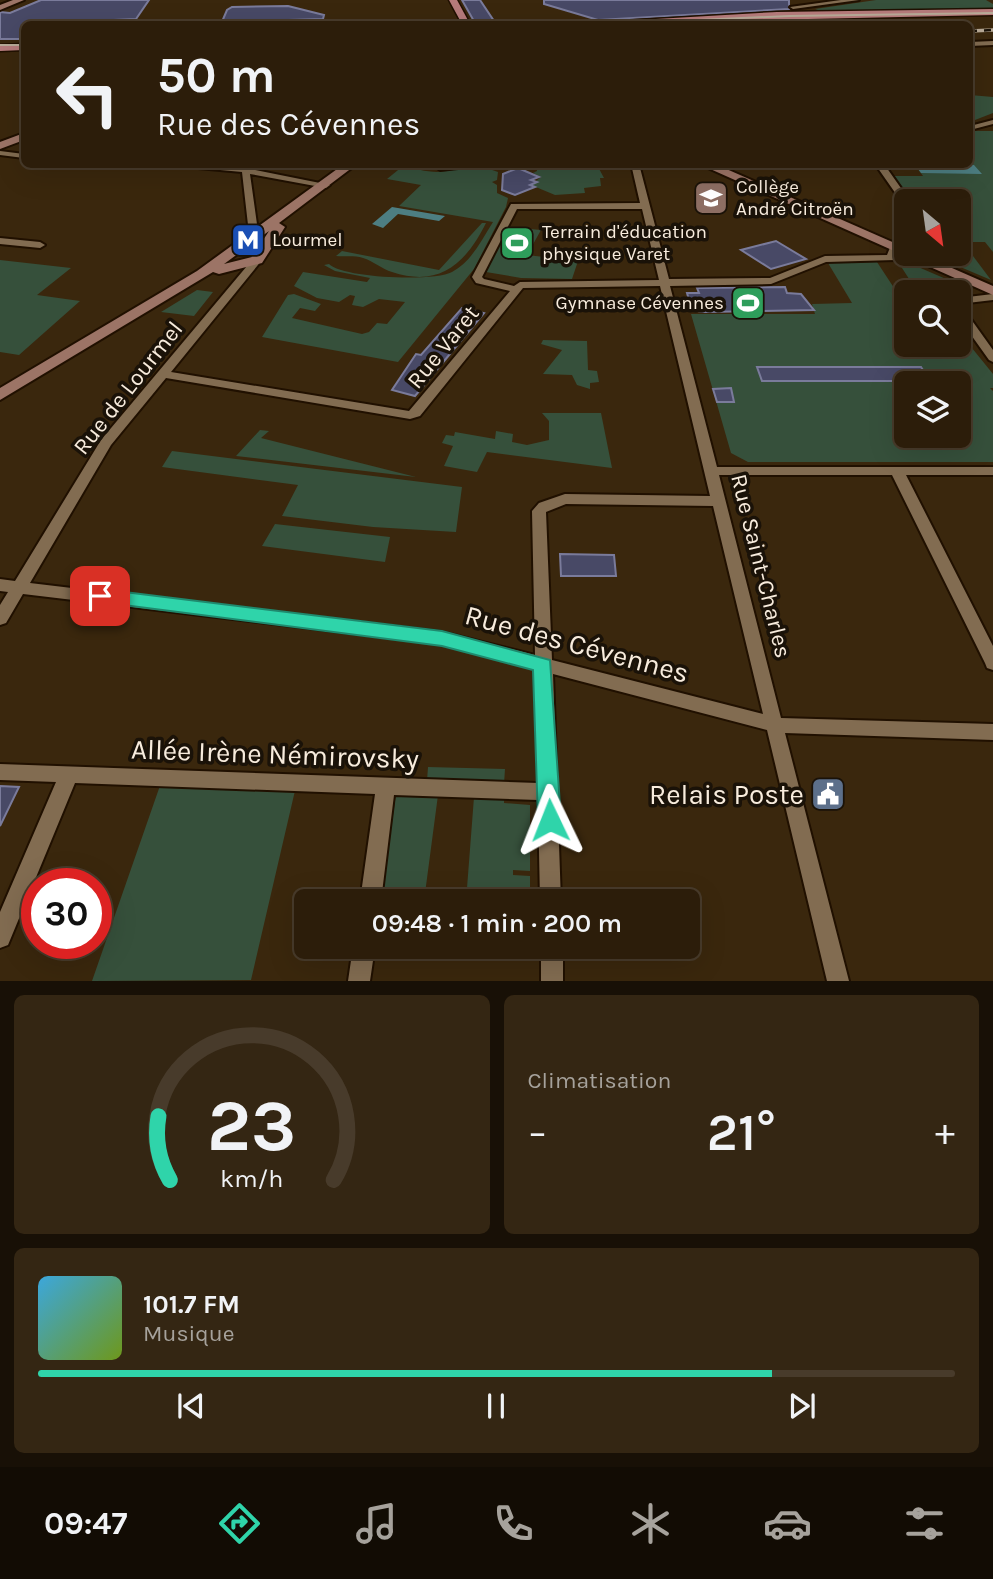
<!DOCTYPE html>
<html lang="fr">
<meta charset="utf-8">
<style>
:root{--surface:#2c1d0a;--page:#342613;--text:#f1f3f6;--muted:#a6a29c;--line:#483b2b;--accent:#2fd4aa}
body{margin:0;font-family:Karla,sans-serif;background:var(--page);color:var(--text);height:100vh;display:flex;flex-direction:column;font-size:26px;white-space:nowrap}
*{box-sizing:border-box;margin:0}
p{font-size:23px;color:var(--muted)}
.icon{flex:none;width:38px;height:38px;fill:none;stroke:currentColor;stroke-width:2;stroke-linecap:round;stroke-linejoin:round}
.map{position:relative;height:981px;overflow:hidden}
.sheet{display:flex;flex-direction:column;gap:14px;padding:14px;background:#181006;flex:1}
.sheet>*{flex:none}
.top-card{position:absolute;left:21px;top:21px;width:952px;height:147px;border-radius:10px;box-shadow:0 7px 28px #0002,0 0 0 2px var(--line);background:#2c1d0a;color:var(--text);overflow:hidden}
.needle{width:46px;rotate:151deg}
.tools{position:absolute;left:894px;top:189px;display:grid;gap:14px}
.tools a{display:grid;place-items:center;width:77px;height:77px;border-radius:10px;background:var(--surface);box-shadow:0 7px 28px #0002,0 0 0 2px var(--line);font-size:35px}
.speed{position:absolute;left:21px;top:868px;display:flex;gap:14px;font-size:35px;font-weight:700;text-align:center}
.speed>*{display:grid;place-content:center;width:91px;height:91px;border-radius:50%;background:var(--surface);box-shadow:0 7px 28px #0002,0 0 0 2px var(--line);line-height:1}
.speed .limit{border:10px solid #d22;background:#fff;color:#111}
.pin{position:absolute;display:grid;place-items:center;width:60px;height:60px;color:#fff;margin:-30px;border-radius:14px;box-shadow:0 4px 10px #0006}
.me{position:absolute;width:77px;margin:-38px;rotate:358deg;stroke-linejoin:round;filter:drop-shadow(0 0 5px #0008)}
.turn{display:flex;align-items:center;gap:24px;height:147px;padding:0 21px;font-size:32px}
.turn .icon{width:91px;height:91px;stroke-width:2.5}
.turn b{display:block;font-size:49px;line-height:60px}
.big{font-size:52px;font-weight:600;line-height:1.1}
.sheet .widget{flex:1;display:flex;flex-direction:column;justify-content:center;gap:10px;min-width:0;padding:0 24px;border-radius:10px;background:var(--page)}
.sheet .dial{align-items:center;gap:0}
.dial svg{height:182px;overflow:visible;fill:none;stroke:var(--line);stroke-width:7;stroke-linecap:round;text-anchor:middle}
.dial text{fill:var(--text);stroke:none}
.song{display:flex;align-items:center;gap:21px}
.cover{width:84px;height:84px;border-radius:10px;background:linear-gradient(135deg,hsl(200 70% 55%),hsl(80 70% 35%))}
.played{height:7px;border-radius:4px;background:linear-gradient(90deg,var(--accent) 80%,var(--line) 80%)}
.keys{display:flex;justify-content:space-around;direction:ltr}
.heat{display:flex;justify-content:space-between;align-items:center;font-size:38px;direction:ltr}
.sheet .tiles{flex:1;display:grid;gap:14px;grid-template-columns:1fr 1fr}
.widget:last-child{grid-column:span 2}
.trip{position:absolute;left:294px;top:889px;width:406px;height:70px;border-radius:10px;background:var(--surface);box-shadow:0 7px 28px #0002,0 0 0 2px var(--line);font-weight:600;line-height:70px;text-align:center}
.tabs{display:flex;height:112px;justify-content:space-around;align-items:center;background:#120c04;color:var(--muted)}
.tabs .icon{width:49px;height:49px}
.tabs .current{color:var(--accent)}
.tabs b{font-size:32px;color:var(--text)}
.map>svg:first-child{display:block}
.green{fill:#36503b;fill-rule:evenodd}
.water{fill:#4d7e82}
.building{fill:#484966;stroke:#7a7b9b;stroke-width:2}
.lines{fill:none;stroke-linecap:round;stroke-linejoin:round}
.street-tunnel{stroke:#56452c;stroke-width:8;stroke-dasharray:8 4.5;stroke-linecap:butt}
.street-casing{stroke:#201000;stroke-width:4}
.secondary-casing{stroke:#201000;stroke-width:4}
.primary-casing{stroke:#201000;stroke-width:3}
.street{fill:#826c51;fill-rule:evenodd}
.secondary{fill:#9c7466;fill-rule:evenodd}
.primary{fill:#b67b7b;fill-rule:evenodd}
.tram{stroke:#b8aa97;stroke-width:2}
.rail-casing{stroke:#b8aa97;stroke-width:3.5}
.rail{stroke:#1a1208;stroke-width:2.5;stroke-dasharray:7;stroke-linecap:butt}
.route{fill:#2fd4aa;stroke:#1f8a6e;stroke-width:2}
.labels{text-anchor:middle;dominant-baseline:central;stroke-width:7;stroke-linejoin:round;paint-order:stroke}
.far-poi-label{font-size:19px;fill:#f8ecdd;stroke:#1a1208;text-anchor:start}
.street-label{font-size:23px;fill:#f8ecdd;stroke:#1a1208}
.near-street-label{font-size:28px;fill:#f8ecdd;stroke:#1a1208}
.near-poi-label{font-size:28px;fill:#f8ecdd;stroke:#1a1208;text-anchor:end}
</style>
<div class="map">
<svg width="993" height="981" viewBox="0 0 993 981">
<rect width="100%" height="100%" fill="#3a270d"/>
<path class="green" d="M876,0H986L993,4V10L821,11L815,9Z
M970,95L993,97V113L975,120L970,114Z
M970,131H993V252L985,242H959V201H928L923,194H907L894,176H923L915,165L970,164Z
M536,165H597L604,178H600L601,186L584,188L585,193L555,195L531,185L541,177L533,173L537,171Z
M403,166C413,168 426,172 437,172C458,171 476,163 498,172L497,180L492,182L497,185V193L508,198L506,207L474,269L398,362L262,337L288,295L294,294L321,304L315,311L300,308L292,318L362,334L369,332L377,323L387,324L405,302L379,299L363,307L352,305L355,296L350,295L339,302L317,298L294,286L303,272L367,282L370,278L335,271L324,265L329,264C342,278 434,282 452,272C472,261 481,241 493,222L399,206L421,185L387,179Z
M482,223H486C466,263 440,288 392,272C382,269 373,261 363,258C354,255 345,257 336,256L342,251L439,270Z
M509,227L541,230L527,255L578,261L572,279L521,278L486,272Z
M932,255L973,256L991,280Z
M895,257L953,282H911Z
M0,260L71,268L37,295L80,301L19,355L0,352Z
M877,262L898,294H906V345H959V332L993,374V388H990L993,391V462H748L731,453L691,314H815L812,304L852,303L828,263ZM906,383H959V436H906Z
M197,290L213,292L194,316L161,312Z
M543,340L587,341L588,370L597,371L599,382L590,383V389L577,385L572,375L543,374L562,350L541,344Z
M542,413H601L612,468L487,452L477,472L444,466L453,446L442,443L446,435L454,436L455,432L495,439L496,431L513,434L512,442L527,445L549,440V421Z
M260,430L269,431L261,438L416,477L236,456Z
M172,451L462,487L456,532L373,527L282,516L298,485L162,467Z
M275,524L390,537L385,562L262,546Z
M428,767L505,769L504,784L427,781Z
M163,777L297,782L251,980L92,981Z
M396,794L438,795L424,901H381Z
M474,797L504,798V803L530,805V871L513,870V875L530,876V901H466Z"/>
<path class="water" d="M915,165H974L982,174L921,173Z
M392,207L445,216L439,221L398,214L383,228L372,224Z"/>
<path class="building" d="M41,0H149L136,19L24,24V39H0V12L10,13Z
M462,0H480L496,24L475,23Z
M544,0H789V9L598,20L544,4Z
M288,6L324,15L323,19L289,20L287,24H221L227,10L232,7Z
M518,168L539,177L531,180L537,182L530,185L535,187L515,195L502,190L503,174Z
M776,241L806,259L771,269L741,250Z
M785,287L787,293L801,294L814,310L704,312L692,310L687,293H699L697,288Z
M462,308L484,313L415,396L392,390L416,354L421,355Z
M757,367H921L930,381H762Z
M731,388L734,402H717L713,389Z
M560,554L614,555L616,576H561Z
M0,786L19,787L0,826Z"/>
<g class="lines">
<path class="street-tunnel" d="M428,164L440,167"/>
<g class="street-casing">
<path id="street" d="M841,0H859L793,9L790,7Z
M993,41V45L970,46V42Z
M993,120V124L970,130V126Z
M0,151L24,154V158L0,155Z
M154,164L241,167V164H249L250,169L330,185L326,188L250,174L262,260L171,372L409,411L510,291L476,283L472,277L511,204L640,203L631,164H639L669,279L770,278L825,256L887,255L891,245H906V251L898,250L895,260L826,262L771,284L670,286L717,467H993V475H906L993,646V670L987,668L985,663L892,475H719L781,718L993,724V740L785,733L849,981H827L767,730L553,674L561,901H540L538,800L394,795L381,901H360L375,794L75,783L8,945L0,948V912L56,782L0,780V764L538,783L535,669L442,644L23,594L6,623L0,625V605L8,592L0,591V579L15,581L101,440L252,260L242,172ZM517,209H642L659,280L520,282L514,286L484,279L482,277ZM660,286L710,496L565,494L539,503L532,511L535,655L442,632L30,583L111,445L166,378L410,419L420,416L523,288ZM566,504L713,506L763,714L552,660L546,512Z
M494,164L440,170L436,167L440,164Z
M875,164H884L910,201H906V205L903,204Z
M0,238L40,242L45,245L40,248L0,244Z
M993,294V300L959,304V298Z
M959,307L963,308L993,350V362L989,360L959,318Z
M353,947H375L370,981H348Z
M541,947H563V981H541Z"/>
</g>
<g class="secondary-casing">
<path id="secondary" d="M13,0H24L0,10V5Z
M24,133V140L0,149V142Z
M344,164H357L279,223L285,227L262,263L219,274L213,272L0,400V388L197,271ZM269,231L252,257L224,264Z
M699,164H715L906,248V254H920L993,286V295Z"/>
</g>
<g class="primary-casing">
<path id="primary" d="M449,0H457L470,24H462Z
M993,9V15L569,24L777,12Z
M24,44V50L0,51V45Z"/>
</g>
<use href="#street" class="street"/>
<use href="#secondary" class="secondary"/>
<use href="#primary" class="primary"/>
<path class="tram" d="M607,24L789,16L993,13
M0,45H24"/>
<g class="rail-casing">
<path id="rail" d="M970,31L993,30"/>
</g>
<use href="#rail" class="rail"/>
</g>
<path class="route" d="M100,589L442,631L550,660L561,820L557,827L550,830L542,827L538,820L533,670L442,646L100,602L91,596Z"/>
<defs>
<g id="school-square" transform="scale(1.75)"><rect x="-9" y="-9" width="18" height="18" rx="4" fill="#8d6e63" stroke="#1a1208"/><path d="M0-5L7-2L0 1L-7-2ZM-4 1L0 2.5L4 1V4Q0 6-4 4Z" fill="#fff"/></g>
<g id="metro-square" transform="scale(1.75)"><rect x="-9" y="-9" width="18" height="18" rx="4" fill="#1a4fb4" stroke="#1a1208"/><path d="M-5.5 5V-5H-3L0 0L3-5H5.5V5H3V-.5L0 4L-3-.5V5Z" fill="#fff"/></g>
<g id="stadium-square" transform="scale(1.75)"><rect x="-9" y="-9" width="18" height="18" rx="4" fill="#2e9e5b" stroke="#1a1208"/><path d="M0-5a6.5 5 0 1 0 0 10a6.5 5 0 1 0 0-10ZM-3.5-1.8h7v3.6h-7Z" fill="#fff"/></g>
<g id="civic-square" transform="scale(1.75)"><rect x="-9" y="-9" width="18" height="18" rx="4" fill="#5c6f8a" stroke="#1a1208"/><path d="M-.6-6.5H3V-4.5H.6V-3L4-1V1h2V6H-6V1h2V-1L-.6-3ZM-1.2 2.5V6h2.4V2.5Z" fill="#fff"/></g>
</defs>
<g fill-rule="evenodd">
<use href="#school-square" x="711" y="198"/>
<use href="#metro-square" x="248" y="240"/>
<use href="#stadium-square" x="517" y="243"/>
<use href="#stadium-square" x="748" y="303"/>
<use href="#civic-square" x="828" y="794"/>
</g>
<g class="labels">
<g class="far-poi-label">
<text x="736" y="187">Collège<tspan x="736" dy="22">André Citroën</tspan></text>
<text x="542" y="232">Terrain d'éducation<tspan x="542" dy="22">physique Varet</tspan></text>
<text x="272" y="240">Lourmel</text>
<text x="724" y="303" text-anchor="end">Gymnase Cévennes</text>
</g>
<g class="street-label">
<text transform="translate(443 347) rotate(-51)">Rue Varet</text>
<text transform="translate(128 388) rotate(-52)">Rue de Lourmel</text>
<text transform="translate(761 566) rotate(76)">Rue Saint-Charles</text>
</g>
<g class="near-street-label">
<text transform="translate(577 644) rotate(15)">Rue des Cévennes</text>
<text transform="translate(275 754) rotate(2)">Allée Irène Némirovsky</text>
</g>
<g class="near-poi-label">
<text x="804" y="794">Relais Poste</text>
</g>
</g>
</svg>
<div class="tools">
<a><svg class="needle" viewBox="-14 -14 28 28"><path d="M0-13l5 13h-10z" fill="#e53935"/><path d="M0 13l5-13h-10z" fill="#a6a29c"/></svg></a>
<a><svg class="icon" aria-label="search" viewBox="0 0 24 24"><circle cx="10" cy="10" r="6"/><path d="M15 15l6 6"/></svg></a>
<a><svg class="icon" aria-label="layers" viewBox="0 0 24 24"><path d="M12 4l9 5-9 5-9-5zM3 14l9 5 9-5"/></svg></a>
</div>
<div class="speed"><div class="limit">30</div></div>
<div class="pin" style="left:100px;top:596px;background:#d93025"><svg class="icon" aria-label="arrive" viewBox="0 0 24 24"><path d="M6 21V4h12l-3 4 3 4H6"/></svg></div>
<svg class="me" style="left:550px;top:820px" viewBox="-20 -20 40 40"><path d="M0-17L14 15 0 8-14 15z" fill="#2fd4aa" stroke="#fff" stroke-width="4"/></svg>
<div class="trip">09:48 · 1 min · 200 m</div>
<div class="top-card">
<div class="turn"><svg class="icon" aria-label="left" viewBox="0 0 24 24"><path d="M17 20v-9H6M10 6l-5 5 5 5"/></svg><div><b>50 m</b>Rue des Cévennes</div></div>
</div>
</div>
<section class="sheet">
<div class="tiles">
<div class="widget dial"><svg viewBox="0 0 100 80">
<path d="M14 69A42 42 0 1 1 86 69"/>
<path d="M14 69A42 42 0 0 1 9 41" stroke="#2fd4aa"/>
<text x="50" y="56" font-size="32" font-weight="700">23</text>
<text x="50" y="72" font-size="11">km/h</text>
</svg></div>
<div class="widget"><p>Climatisation</p>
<div class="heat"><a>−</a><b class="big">21°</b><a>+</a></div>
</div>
<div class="widget">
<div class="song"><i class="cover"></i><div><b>101.7 FM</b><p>Musique</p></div></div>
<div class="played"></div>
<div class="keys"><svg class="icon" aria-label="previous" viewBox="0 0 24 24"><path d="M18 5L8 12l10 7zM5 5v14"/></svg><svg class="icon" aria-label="pause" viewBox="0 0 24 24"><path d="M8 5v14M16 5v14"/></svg><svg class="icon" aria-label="next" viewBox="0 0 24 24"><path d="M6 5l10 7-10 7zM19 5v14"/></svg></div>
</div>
</div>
</section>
<nav class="tabs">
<b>09:47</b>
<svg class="icon current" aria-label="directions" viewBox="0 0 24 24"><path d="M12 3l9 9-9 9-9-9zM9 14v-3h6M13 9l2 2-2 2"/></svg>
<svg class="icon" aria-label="music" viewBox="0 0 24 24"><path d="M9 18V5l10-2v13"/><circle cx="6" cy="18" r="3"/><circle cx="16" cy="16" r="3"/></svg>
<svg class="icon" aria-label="phone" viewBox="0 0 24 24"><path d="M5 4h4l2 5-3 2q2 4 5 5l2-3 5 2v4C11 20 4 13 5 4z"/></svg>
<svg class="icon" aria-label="climate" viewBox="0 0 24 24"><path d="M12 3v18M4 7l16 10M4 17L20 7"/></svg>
<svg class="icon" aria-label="car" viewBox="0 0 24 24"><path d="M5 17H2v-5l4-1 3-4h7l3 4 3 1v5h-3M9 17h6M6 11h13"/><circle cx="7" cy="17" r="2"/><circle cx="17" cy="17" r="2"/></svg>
<svg class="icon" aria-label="filters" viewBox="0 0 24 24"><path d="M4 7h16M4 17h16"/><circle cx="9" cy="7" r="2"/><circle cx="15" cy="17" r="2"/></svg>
</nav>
